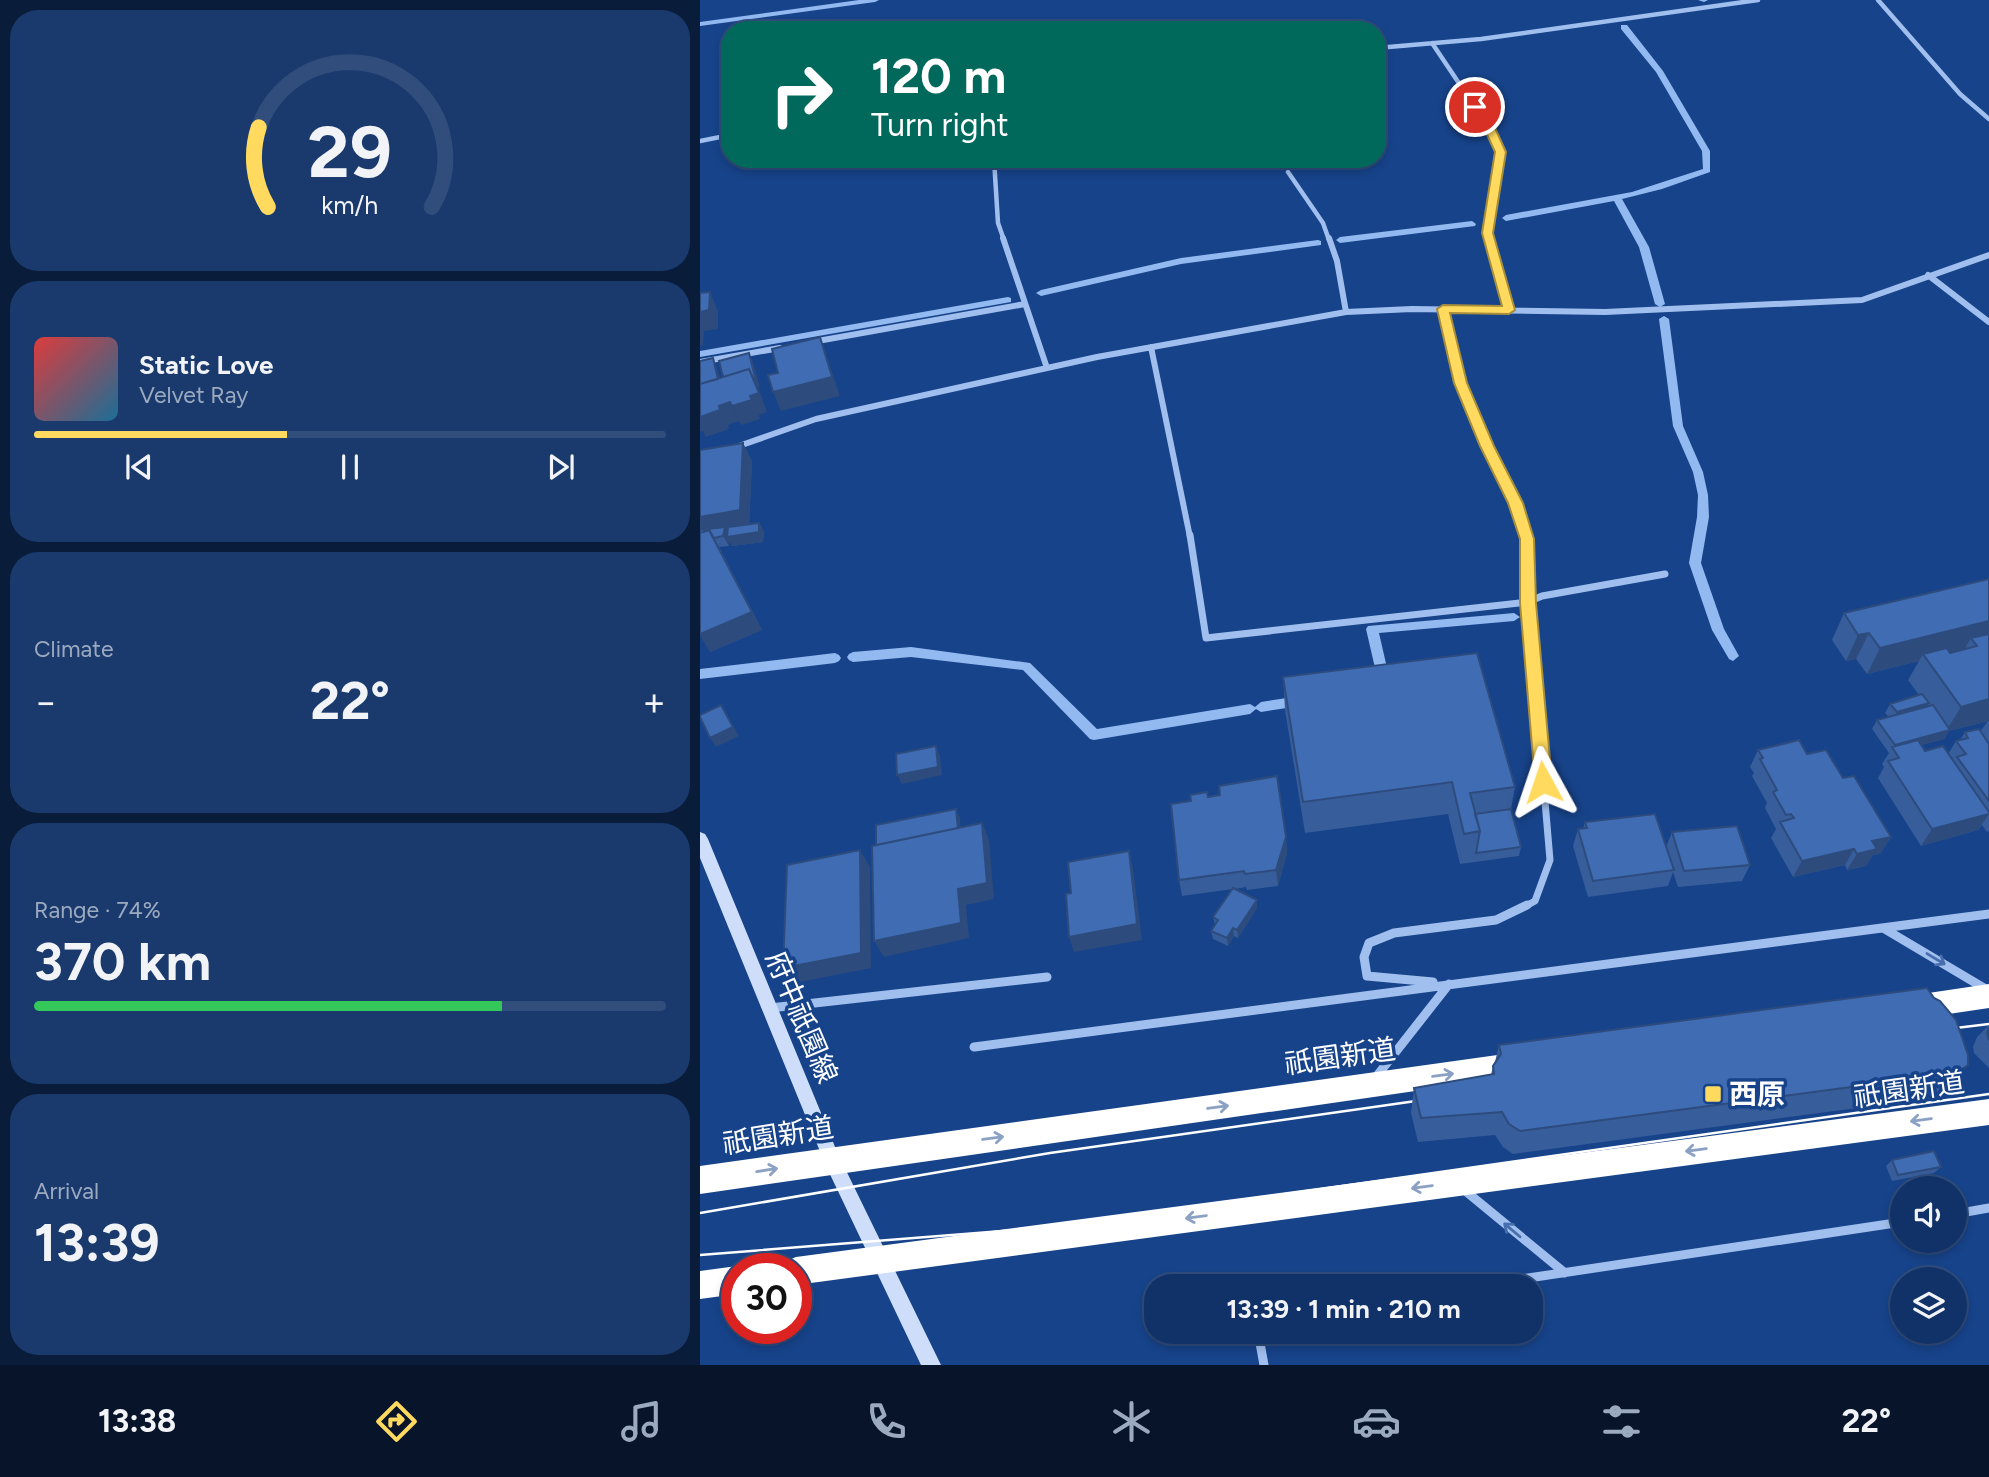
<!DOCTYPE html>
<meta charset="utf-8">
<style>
:root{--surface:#113268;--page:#1a3a6e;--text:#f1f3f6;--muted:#9caac0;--line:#304d7c;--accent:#ffda5e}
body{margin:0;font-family:Figtree,"Noto Sans JP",sans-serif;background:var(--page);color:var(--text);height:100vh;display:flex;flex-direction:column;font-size:26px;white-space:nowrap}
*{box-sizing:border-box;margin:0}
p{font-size:23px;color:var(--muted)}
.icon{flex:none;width:38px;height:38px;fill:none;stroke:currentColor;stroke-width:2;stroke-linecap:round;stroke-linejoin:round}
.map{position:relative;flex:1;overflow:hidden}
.panel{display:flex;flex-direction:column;gap:10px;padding:10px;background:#091c39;width:700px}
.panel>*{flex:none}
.hud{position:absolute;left:21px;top:21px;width:665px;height:147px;border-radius:28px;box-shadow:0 4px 10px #0003,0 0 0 2px var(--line);background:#00695c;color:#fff;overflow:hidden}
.controls{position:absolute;left:1190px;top:1176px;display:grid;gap:14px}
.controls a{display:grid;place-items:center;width:77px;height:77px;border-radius:50%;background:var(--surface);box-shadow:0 4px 10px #0003,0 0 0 2px var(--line);font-size:35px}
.speed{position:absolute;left:21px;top:1253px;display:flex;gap:14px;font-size:35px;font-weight:700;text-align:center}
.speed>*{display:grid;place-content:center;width:91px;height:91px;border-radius:50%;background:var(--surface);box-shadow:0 4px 10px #0003,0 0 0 2px var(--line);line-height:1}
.speed .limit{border:10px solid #d22;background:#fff;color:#111}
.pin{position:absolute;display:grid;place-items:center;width:60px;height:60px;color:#fff;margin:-30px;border:4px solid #fff;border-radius:50%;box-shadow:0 2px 7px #0007}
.me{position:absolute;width:77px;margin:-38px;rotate:355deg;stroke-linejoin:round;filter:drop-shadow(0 0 5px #0008)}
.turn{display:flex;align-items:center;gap:24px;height:147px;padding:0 35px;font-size:32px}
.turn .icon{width:91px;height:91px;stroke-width:2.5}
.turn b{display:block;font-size:49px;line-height:60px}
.big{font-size:52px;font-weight:700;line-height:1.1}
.panel .tile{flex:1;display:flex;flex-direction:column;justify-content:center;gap:10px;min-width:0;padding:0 24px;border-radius:28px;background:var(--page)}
.panel .dial{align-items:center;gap:0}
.dial svg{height:182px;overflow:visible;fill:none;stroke:var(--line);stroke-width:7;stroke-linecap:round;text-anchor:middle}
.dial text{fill:var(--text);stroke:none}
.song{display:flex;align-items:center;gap:21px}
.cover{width:84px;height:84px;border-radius:10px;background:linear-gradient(135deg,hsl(0 70% 55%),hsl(200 70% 35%))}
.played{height:7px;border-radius:4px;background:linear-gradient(90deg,var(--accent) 40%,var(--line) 40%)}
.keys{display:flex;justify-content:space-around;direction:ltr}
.heat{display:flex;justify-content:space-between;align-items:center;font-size:38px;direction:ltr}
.charge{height:10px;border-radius:5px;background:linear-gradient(90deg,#34c759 74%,var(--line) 0)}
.trip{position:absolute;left:444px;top:1274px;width:399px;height:70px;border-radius:28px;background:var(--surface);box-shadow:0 4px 10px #0003,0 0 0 2px var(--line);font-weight:700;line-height:70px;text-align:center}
.tabs{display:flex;height:112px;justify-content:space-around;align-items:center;background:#07142a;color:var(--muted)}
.tabs .icon{width:49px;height:49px}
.tabs .selected{color:var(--accent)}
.tabs b{font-size:32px;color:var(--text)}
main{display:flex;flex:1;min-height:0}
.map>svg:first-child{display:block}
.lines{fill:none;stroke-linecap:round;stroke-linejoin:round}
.stream{fill:#93b9f1;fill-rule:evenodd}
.street-far3{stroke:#a0bfee;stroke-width:4.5}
.street-far2{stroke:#a0bfee;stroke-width:6}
.street-far1{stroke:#a0bfee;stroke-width:7}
.street{stroke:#a0bfee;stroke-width:9}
.secondary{fill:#cedefa;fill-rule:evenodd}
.highway{fill:#fff;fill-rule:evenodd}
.tram{stroke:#fff;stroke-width:2.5}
.wall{fill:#375d9a}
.shaded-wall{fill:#2d4c7d}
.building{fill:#406cb3;stroke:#2d4c7d;stroke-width:2}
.oneway{stroke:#476ead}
.oneway2{stroke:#8ba1c4}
.route{fill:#ffda5e;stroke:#a68e3d;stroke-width:2}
.poi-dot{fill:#ffda5e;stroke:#17438a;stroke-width:2.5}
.labels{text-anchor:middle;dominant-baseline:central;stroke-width:7;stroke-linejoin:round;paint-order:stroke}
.near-street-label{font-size:28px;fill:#fff;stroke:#17438a}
.near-poi-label{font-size:28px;font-weight:bold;fill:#fff;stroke:#17438a;text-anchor:start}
</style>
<main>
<section class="panel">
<div class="tile dial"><svg viewBox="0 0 100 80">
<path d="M14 69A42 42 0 1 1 86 69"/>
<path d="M14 69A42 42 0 0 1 10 34" stroke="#ffda5e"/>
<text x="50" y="56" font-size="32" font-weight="700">29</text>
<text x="50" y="72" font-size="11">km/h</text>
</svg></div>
<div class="tile">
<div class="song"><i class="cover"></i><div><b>Static Love</b><p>Velvet Ray</p></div></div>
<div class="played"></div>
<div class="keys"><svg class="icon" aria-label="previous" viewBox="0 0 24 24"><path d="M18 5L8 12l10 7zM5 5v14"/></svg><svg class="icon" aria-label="pause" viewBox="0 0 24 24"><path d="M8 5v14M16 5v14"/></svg><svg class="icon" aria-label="next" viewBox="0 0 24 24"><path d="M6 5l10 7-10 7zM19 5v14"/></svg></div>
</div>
<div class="tile"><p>Climate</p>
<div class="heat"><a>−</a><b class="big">22°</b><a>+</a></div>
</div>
<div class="tile"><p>Range · 74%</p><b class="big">370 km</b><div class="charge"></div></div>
<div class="tile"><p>Arrival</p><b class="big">13:39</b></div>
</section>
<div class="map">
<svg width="1289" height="1365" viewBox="0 0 1289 1365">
<rect width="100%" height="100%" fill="#17438a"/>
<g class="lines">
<path class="stream" d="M159,0H179L175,2L0,26V22Z
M998,0H1008L1004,2Z
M921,25H927L963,71L1010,151V172L962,189L922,199L949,247L965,304L960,307L955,304L939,247L914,201L806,221L802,218L806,215L932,192L1003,169L1002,151L956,72L921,29Z
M772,221L776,224L775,226L640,243L636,240L640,237Z
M618,240L621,241V245L481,264L341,296L336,293L341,290L481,258Z
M308,297L311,298V302L0,357V351Z
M964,316L969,319L983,426L1003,472L1008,495L1009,517L1001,563L1024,629L1039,656L1033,661L1029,659L1012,630L989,563L997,517L998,495L993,472L973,426L959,319Z
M814,613L820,617L814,621L679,633L690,681L688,684H680L678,681L666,629L668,626Z
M211,647L330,663L397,729L550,704L555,707L561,702L600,696L604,698L606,701L604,704L600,706L561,712L556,709L550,714L394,740L390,739L323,670L211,657L153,662L149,660L147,657L149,654L153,652Z
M135,653L139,655L141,658L139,661L135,663L0,679V669Z"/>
<path class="street-far3" d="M1178,0L1260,94L1289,119
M732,43L789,128L800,152L787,233L789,240
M677,48L781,39L1058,0
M0,141L30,135
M294,159L298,223L304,240
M588,172L623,223L629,240"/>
<path class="street-far2" d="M303,238L347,368
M629,238L637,261L646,312
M788,238L809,310
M1228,275L1289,322
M743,309C749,333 753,359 761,383C778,436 809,484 826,537
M112,342L325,304
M451,347L490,537
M0,362L80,348
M36,447L116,419L397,357L646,312L712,309L905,312L1162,300L1289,255"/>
<path class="street-far1" d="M490,535L506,638L828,602L842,596L965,574
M824,907L835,901L850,860L828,602L826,535"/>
<path class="street" d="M1183,928L1289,991
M733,982L667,976L664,957L669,943L694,933L796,920L827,905
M70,1008L347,977
M274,1047L1289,914
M676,1077L749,984
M763,1189L865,1273
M1255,1214L1289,1208
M775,1286L1202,1222
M558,1332L564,1365"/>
<path class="secondary" d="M0,832L5,834L8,839L138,1154L241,1365H221L126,1166L0,858Z"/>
<path class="highway" d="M1289,984V1008L1215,1019L1206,1015L1202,1007L1206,999L1215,995Z
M819,1052L828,1055L832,1064L828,1073L819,1076L0,1194V1166Z
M1289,1099V1125L96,1285V1269H83L86,1261L96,1257Z
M37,1266L44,1269H37V1294L0,1299V1271Z"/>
<path class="tram" d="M1239,1030L1289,1024
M0,1213L350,1153L730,1099
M0,1255L353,1227L1289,1094"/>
</g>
<path class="wall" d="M43,443L52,462L49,524L59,523L64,532L63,542L32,546L29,541V546L19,547L62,630L10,652L0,450Z
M1289,579V721L1249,731L1244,739L1221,745L1225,751L1248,754L1256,741L1260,740L1265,732H1280L1287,722L1289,721V831L1287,832L1282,825L1278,830L1221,846L1178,778L1184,767L1182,764L1189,753L1172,729L1177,720L1189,717L1185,713L1190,704L1219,695L1208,680L1219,661L1167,674L1156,659L1146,661L1132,640L1144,613Z
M583,677L815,787L811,809L821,847L819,856L760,864L748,814L605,833L585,710Z
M1058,750L1107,754L1143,778L1191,837L1180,854L1173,855L1166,866L1147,870L1145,865L1093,877L1071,838L1076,829L1065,808L1067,803L1052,776L1054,773L1050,767Z
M508,797L586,837L587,853L578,886L547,890L546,887L535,889L557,908L538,938L534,936L528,946L513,939L511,931L515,925L513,917L533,889L482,896L479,880L491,801Z
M885,822L966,847L972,832L1050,865L1042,881L978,887L973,872L968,886L888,897L873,846L878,829H883Z
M1289,1025V1068L1274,1053L1273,1047L1277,1037Z
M799,1045L1268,1065L1243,1090L1232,1098L813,1154L803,1147L795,1135L718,1142L711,1113L714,1088L791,1075L793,1066L795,1062Z
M1192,1160L1241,1167L1234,1173L1192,1181L1186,1166Z"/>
<path class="shaded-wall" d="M10,292L18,311V329L4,331L3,345L0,346V298Z
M120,337L140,396L81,411L73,392Z
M49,353L53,363L60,387H58L67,412L59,415L60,419L41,425L32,406L50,396Z
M13,358L17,368L24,395L0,401Z
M30,402L39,421L28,425L29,429L6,437L3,431L0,432V417L19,406Z
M43,443L52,462L49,529L59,523L64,532L63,542L32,546L29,541V546L23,536L12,535L62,630L10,652L0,636V517Z
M1289,621V644L1277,646L1271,638L1264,650L1227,659L1223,654L1219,661L1167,674L1180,648Z
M1169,633L1156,659L1146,661L1158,635Z
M1289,699V721L1249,731L1244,739L1196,752L1193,748L1195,745L1246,731L1261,707Z
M1229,703L1223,712L1192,721L1197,712Z
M21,705L39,736L16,747L10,738Z
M236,746L240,755L242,775L202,784L197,775Z
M256,809L260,818L262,845L258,837Z
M1289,814L1278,830L1221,846L1232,829Z
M282,823L289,840L294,899L266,905L269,938L184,957L174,941L258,889Z
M586,837L587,853L578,886L576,870Z
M1191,837L1180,854L1173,855L1166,866L1147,870L1157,854L1172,841Z
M1154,849L1145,865L1093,877L1102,861Z
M160,850L170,867L171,968L95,983L83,968Z
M429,851L433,868L442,940L374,952L369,937Z
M557,900V908L538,938L537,930Z
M533,928L534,936L528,946L527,938Z
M1268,1065L1243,1090L1232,1098L1256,1073Z"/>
<path class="building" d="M10,292L9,310L0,312V293Z
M120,337L132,377L73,392L68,375L78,373L72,349Z
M49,353L55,377L53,378L49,369L23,377L19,361Z
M13,358L18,379L0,384V361Z
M49,369L59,393L50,396L52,400L32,406L30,402L19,406L20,410L0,417V384Z
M43,443L40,510L0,517V450Z
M59,523V532L27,537L28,527Z
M25,527L23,536L14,538L9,530L0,533V530Z
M9,530L52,612L0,634V533Z
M1289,579V621L1180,648L1169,633L1158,635L1144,613Z
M1289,634V699L1261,707L1223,654L1247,648L1250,653L1277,646L1271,638Z
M777,653L815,787L770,793L780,831L764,834L752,782L603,802L583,677Z
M1222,694L1229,703L1197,712L1190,704Z
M21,705L33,727L10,738L0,717V715Z
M1233,705L1250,730L1195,745L1177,720Z
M1279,729L1289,744V801L1257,757L1266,754L1256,741L1268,738L1265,732Z
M1099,740L1107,754L1126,750L1143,778L1154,776L1191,837L1172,841L1177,849L1157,854L1154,849L1102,861L1080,822L1094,818L1091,814L1086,815L1073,792L1077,790L1060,759L1063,758L1058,750Z
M1218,740L1225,751L1243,746L1289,812V814L1232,829L1188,761L1199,758L1192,747Z
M236,746L238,767L197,775L196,754Z
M577,776L586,837L576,870L545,874L544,871L479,880L471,804L491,801L490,795L507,792L508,797L520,795L519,786Z
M256,809L258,828L176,845V825Z
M811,809L821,847L776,853L780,831L775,814Z
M955,814L974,870L893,881L878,829L887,828L885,822Z
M282,823L287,883L258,889L261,923L174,941L172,846Z
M1037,826L1050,865L984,871L972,832Z
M160,850L161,953L83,968L87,865Z
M429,851L437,924L369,937L366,894L371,893L368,862Z
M533,888L557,900L537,930L533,928L527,938L511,931L518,920L513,917Z
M1227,988L1234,998L1240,1001L1256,1020L1268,1055V1065L1256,1073L820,1131L809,1124L802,1112L721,1118L714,1088L794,1074L793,1066L801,1054L799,1045Z
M1289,1027V1040L1287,1033Z
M1234,1151L1241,1167L1198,1175L1192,1160Z"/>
<defs><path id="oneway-shaft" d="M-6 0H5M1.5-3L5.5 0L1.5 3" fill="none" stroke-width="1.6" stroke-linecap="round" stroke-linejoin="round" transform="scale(1.75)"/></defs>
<g class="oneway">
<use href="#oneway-shaft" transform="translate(1236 959) rotate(31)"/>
<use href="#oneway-shaft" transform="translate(812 1230) rotate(-140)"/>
</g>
<g class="oneway2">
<use href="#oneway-shaft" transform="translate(743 1075) rotate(-8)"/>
<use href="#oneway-shaft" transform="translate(518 1107) rotate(-8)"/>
<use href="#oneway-shaft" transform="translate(1221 1120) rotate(172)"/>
<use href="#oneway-shaft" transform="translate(293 1138) rotate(-8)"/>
<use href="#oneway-shaft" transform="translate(996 1150) rotate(172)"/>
<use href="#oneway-shaft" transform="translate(67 1170) rotate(-9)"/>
<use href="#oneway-shaft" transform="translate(722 1187) rotate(172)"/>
<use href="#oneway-shaft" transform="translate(496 1217) rotate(172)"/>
</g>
<path class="route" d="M771,105H779L795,128L806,152L793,233L815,310L809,314L750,313L767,383L794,446L823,503L834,539L836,603L852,782L849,787H837L835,782L820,603V539L808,503L780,446L754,383L737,309L743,305L802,306L782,233L795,152L784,128L770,107Z"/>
<rect class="poi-dot" x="1004" y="1085" width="18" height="18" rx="3.5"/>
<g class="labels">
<g class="near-street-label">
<text transform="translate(102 1017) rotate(67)">府中祇園線</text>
<text transform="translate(640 1056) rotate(-8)">祇園新道</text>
<text transform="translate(1209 1089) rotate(-8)">祇園新道</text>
<text transform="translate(78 1135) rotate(-9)">祇園新道</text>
</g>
<g class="near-poi-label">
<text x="1029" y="1094">西原</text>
</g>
</g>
</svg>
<div class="controls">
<a><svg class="icon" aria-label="sound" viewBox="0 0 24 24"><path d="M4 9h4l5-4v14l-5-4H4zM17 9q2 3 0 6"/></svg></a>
<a><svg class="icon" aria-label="layers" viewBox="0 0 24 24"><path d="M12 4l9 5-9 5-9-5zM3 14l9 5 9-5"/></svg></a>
</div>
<div class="speed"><div class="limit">30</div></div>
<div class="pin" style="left:775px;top:107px;background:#d93025"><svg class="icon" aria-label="arrive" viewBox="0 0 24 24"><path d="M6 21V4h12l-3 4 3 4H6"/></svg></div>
<svg class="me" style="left:843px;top:782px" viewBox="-20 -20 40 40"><path d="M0-17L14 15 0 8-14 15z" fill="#ffda5e" stroke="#fff" stroke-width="4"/></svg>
<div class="trip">13:39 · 1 min · 210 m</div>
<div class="hud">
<div class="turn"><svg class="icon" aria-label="right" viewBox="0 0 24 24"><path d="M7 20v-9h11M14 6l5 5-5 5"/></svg><div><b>120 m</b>Turn right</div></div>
</div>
</div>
</main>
<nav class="tabs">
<b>13:38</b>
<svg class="icon selected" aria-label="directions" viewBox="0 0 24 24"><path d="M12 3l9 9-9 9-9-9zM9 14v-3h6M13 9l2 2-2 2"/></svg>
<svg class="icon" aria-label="music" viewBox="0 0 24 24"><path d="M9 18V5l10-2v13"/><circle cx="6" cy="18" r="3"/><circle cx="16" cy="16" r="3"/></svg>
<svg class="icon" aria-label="phone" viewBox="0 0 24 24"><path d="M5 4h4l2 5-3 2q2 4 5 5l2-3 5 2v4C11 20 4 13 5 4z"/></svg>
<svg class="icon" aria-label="climate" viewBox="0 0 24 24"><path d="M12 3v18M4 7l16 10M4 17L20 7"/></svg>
<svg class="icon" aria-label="car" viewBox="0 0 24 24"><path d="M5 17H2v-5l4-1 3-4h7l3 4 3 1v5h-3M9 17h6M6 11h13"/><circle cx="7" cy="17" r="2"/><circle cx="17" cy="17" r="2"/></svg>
<svg class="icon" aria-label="filters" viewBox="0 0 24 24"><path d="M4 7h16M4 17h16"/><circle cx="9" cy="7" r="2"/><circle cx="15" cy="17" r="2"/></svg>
<b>22°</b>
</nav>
